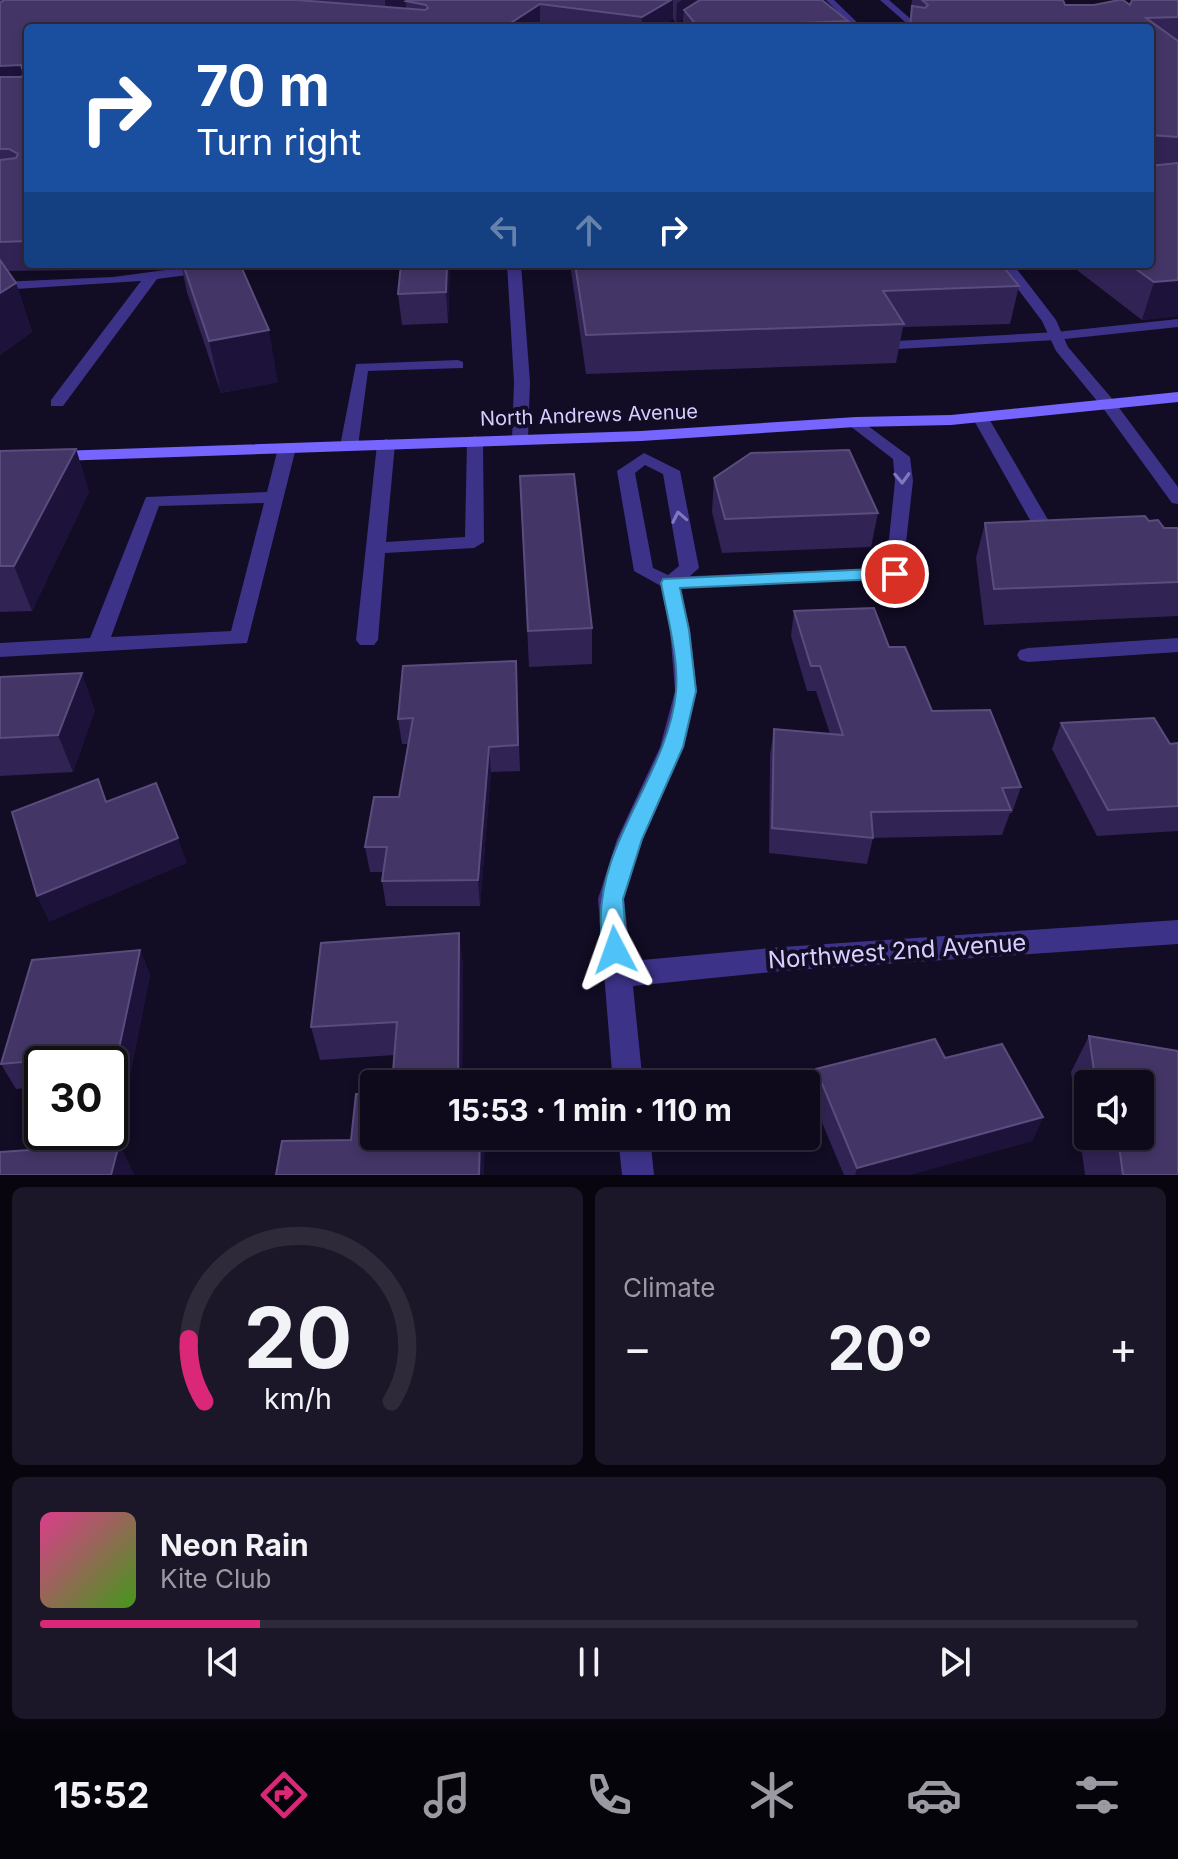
<!DOCTYPE html>
<meta charset="utf-8">
<style>
:root{--surface:#0e091b;--page:#1c1728;--text:#f1f3f6;--muted:#9b9aa3;--line:#2e2a3a;--accent:#db2777}
body{margin:0;font-family:Inter,sans-serif;background:var(--page);color:var(--text);height:100vh;display:flex;flex-direction:column;font-size:30px;white-space:nowrap}
*{box-sizing:border-box;margin:0}
p{font-size:26px;color:var(--muted)}
.icon{flex:none;width:44px;height:44px;fill:none;stroke:currentColor;stroke-width:2;stroke-linecap:round;stroke-linejoin:round}
.map{position:relative;height:1175px;overflow:hidden}
.side{display:flex;flex-direction:column;gap:12px;padding:12px;background:#08050f;flex:1}
.side>*{flex:none}
.hud{position:absolute;left:24px;top:24px;width:1130px;height:244px;border-radius:8px;box-shadow:0 4px 12px #0003,0 0 0 2px var(--line);background:#1a4fa0;color:#fff;overflow:hidden}
.buttons{position:absolute;left:1074px;top:1070px;display:grid;gap:16px}
.buttons a{display:grid;place-items:center;width:80px;height:80px;border-radius:8px;background:var(--surface);box-shadow:0 4px 12px #0003,0 0 0 2px var(--line);font-size:40px}
.speed{position:absolute;left:24px;top:1046px;display:flex;gap:16px;font-size:40px;font-weight:700;text-align:center}
.speed>*{display:grid;place-content:center;width:104px;height:104px;border-radius:50%;background:var(--surface);box-shadow:0 4px 12px #0003,0 0 0 2px var(--line);line-height:1}
.speed .limit{border:4px solid #111;border-radius:12px;background:#fff;color:#111}
.pin{position:absolute;display:grid;place-items:center;width:68px;height:68px;color:#fff;margin:-34px;border:4px solid #fff;border-radius:50%;box-shadow:0 2px 8px #0007}
.me{position:absolute;width:88px;margin:-44px;rotate:356deg;stroke-linejoin:round;filter:drop-shadow(0 0 6px #0008)}
.turn{display:flex;align-items:center;gap:28px;height:168px;padding:0 40px;font-size:36px}
.turn .icon{width:104px;height:104px;stroke-width:2.5}
.turn b{display:block;font-size:56px;line-height:68px}
.lanes{display:flex;align-items:center;height:76px;padding:0 40px;background:#0003;justify-content:center;gap:40px;direction:ltr}
.lanes .off{opacity:.35}
.big{font-size:60px;font-weight:700;line-height:1.1}
.side .card{flex:1;display:flex;flex-direction:column;justify-content:center;gap:12px;min-width:0;padding:0 28px;border-radius:12px;background:var(--page)}
.side .dial{align-items:center;gap:0}
.dial svg{height:208px;overflow:visible;fill:none;stroke:var(--line);stroke-width:7;stroke-linecap:round;text-anchor:middle}
.dial text{fill:var(--text);stroke:none}
.song{display:flex;align-items:center;gap:24px}
.cover{width:96px;height:96px;border-radius:12px;background:linear-gradient(135deg,hsl(330 70% 55%),hsl(100 70% 35%))}
.played{height:8px;border-radius:4px;background:linear-gradient(90deg,var(--accent) 20%,var(--line) 20%)}
.keys{display:flex;justify-content:space-around;direction:ltr}
.heat{display:flex;justify-content:space-between;align-items:center;font-size:44px;direction:ltr}
.side .tiles{flex:1;display:grid;gap:12px;grid-template-columns:1fr 1fr}
.card:last-child{grid-column:span 2}
.trip{position:absolute;left:360px;top:1070px;width:460px;height:80px;border-radius:8px;background:var(--surface);box-shadow:0 4px 12px #0003,0 0 0 2px var(--line);font-weight:700;line-height:80px;text-align:center}
.menu{display:flex;height:128px;justify-content:space-around;align-items:center;background:#06040b;color:var(--muted)}
.menu .icon{width:56px;height:56px}
.menu .on{color:var(--accent)}
.menu b{font-size:36px;color:var(--text)}
.map>svg:first-child{display:block}
.lines{fill:none;stroke-linecap:round;stroke-linejoin:round}
.lane{fill:#3c3288;fill-rule:evenodd}
.street{fill:#3c3288;fill-rule:evenodd}
.secondary{fill:#7665ff;fill-rule:evenodd}
.wall{fill:#312354;fill-rule:evenodd}
.shaded-wall{fill:#1d1239}
.building{fill:#433566;stroke:#5a4d7e;stroke-width:2}
.oneway{stroke:#8278be}
.route{fill:#4fc3f7;stroke:#337fa1;stroke-width:2}
.labels{text-anchor:middle;dominant-baseline:central;stroke-width:8;stroke-linejoin:round;paint-order:stroke}
.street-label{font-size:20px;fill:#d8ceff;stroke:#120c24}
.near-street-label{font-size:24px;fill:#d8ceff;stroke:#120c24}
</style>
<div class="map">
<svg width="1178" height="1175" viewBox="0 0 1178 1175">
<rect width="100%" height="100%" fill="#120c24"/>
<g class="lines">
<path class="lane" d="M717,0H726L684,28H674Z
M826,0H834L863,28H854Z
M880,0H889L921,28H912Z
M210,264H247L240,268L157,279L63,406H51V400L141,281L0,290V282L113,277Z
M1178,319V327L1056,340L897,349L890,345L897,341L1056,332Z
M458,360L463,362V368L368,371L358,446L349,451L343,450L340,446L356,364Z
M1108,399L1114,401L1178,487V504L1172,503L1100,404Z
M980,412L988,417L1054,530L1064,536L1062,540L1048,542L1039,536L972,417Z
M856,417L910,457L913,481L902,578L663,587L660,583L663,579L670,577L886,568L895,481L893,459L850,426L848,422Z
M475,436L483,441L484,542L474,548L385,553L378,640L374,645H360L356,640L377,444L386,439L395,444L386,542L465,537L467,441Z
M287,443L296,448L247,643L0,657V643L90,638L146,497L267,492L278,448ZM264,503L231,631L111,637L159,506Z
M1178,638V652L1028,662L1020,660L1017,655L1020,650L1028,648Z"/>
<path class="street" d="M507,264H521L530,382L528,440L520,445L512,440L514,382Z
M999,264H1013L1056,320L1068,347L1114,401V407H1102L1056,351L1042,321Z
M644,453L680,471L699,568L680,585L690,630L697,691L684,747L643,839L624,899L631,961L782,947L1178,920V944L782,971L633,986L643,1084H613L598,899L617,839L660,747L675,691L670,630L661,586L634,571L617,471ZM645,465L663,474L679,566L668,575L653,568L635,473Z
M618,1136H650L654,1175H622Z"/>
<path class="secondary" d="M1178,392V402L951,425L856,427L641,441L0,463V453L641,431L856,417L951,415Z"/>
</g>
<path class="wall" d="M0,0H822L848,21L847,28H683V19L676,23L673,19L657,28H568L540,24L28,28V264H90L86,270L8,271L16,283L32,332L0,355Z
M912,0H1063L1065,5H1130L1178,0V40H1176L1178,41V316L1142,320L1069,264H1150L1160,165L1150,164V28H909Z
M181,264H240L278,382L221,393L187,292Z
M450,264L448,323L402,325L398,294Z
M570,264H1001L1019,286L1010,324L903,327L896,363L586,374Z
M76,449L89,492L32,611L0,612V451Z
M520,476L592,628V664L529,667Z
M714,478L878,513L871,547L722,553L712,512Z
M1149,521L1164,528H1178V616L984,625L976,558L985,523Z
M794,611L889,647L932,711L1021,787L1012,813H1010L1002,835L873,838L867,864L769,853L770,754L774,729L830,734L816,691H807L791,636Z
M516,661L520,771L491,772L480,906H386L382,881L383,872H370L365,847L399,797L408,744H402L398,719Z
M0,677L95,710L73,772L0,776Z
M1061,723L1170,744L1178,743V831L1097,836L1052,749Z
M459,933L463,966L462,1084H392L395,1055L320,1060L311,1027Z
M140,950L150,975L123,1110L110,1111V1064H42V1086L16,1089L1,1064Z
M1089,1036L1178,1051V1175H1085L1071,1072ZM1088,1084H1140V1136H1088Z
M945,1058L1043,1117L1032,1141L909,1175H844L810,1094L816,1069Z"/>
<path class="shaded-wall" d="M385,0H426L406,1V9L386,18Z
M671,0H673V19L657,28H642V17Z
M682,0H712L684,10L683,19L676,23L677,3Z
M540,4V24L535,28H503Z
M21,65L28,88L0,90V66Z
M447,264H450L448,323L446,292Z
M1178,280V316L1142,320L1154,282Z
M16,283L32,332L0,355V293Z
M269,330L278,382L221,393L209,341Z
M76,449L89,492L32,611L14,566Z
M82,673L95,710L73,772L58,735Z
M489,747L491,772L480,906L478,880Z
M178,838L187,863L49,922L37,896Z
M459,933L463,966L462,1084H458Z
M140,950L150,975L123,1110L111,1086Z
M1043,1117L1032,1141L909,1175H855L857,1168Z
M480,1136H485L484,1175H479Z
M119,1144L135,1175H111Z"/>
<path class="building" d="M4,0H297L425,10L428,8L426,5L406,1L408,0H671L642,17L540,4L503,28H28V241L0,242V160L16,158L18,154L9,149H0V77H21L24,74L21,65L0,66V3Z
M700,0H822L848,21L698,27L684,10Z
M922,0H1063L1065,5H1094L1119,0H1123L1130,5L1132,0H1178V17L1146,18L1178,41V137L1150,135V28H910L912,6L925,8L928,5Z
M1178,163V280L1154,282L1129,264H1150V166Z
M0,260L16,283L0,293Z
M183,264H240L269,330L209,341Z
M401,264H447L446,292L398,294Z
M575,264H1001L1019,286L883,291L904,324L586,335Z
M76,449L14,566H0V451Z
M849,450L878,513L725,519L714,478L751,453Z
M574,474L592,628L528,631L520,476Z
M1145,516L1149,521L1158,520L1164,528H1178V582L994,589L985,523Z
M874,608L889,647H905L932,711L990,710L1021,787L1002,788L1011,810L871,812L873,838L772,828L774,729L843,735L820,666H811L794,611Z
M516,661L518,745L489,747L478,880L382,881L387,847H365L374,797H399L413,718L398,719L403,666Z
M82,673L58,735L0,738V677Z
M1154,718L1170,744L1178,743V806L1108,810L1061,723Z
M98,779L106,802L156,783L178,838L37,896L12,812Z
M459,933L458,1084H392L397,1022L311,1027L321,943Z
M140,950L111,1086L110,1064H55L56,1059L1,1064L32,960Z
M1089,1036L1178,1051V1175H1123L1119,1145L1105,1143L1104,1136H1140V1084H1096Z
M935,1039L945,1058L1002,1044L1043,1117L857,1168L816,1069Z
M356,1094H374V1136H480L479,1175H276L282,1141L351,1140Z
M119,1144L111,1175H0V1152Z"/>
<defs><path id="oneway-chevron" d="M-2-3.5L2.5 0L-2 3.5" fill="none" stroke-width="1.6" stroke-linecap="round" stroke-linejoin="round" transform="scale(2)"/></defs>
<g class="oneway">
<use href="#oneway-chevron" transform="translate(902 478) rotate(88)"/>
<use href="#oneway-chevron" transform="translate(679 517) rotate(-101)"/>
</g>
<path class="route" d="M895,568L902,570L904,574L902,578L680,588L689,630L696,691L683,747L642,839L623,899L627,950L623,957L615,960L606,957C601,948 601,938 601,928C596,842 668,775 676,692C679,659 667,615 661,583L663,579Z"/>
<g class="labels">
<g class="street-label">
<text transform="translate(589 415) rotate(-2)">North Andrews Avenue</text>
</g>
<g class="near-street-label">
<text transform="translate(897 951) rotate(-4)">Northwest 2nd Avenue</text>
</g>
</g>
</svg>
<div class="buttons">
<a><svg class="icon" aria-label="sound" viewBox="0 0 24 24"><path d="M4 9h4l5-4v14l-5-4H4zM17 9q2 3 0 6"/></svg></a>
</div>
<div class="speed"><div class="limit">30</div></div>
<div class="pin" style="left:895px;top:574px;background:#d93025"><svg class="icon" aria-label="arrive" viewBox="0 0 24 24"><path d="M6 21V4h12l-3 4 3 4H6"/></svg></div>
<svg class="me" style="left:615px;top:950px" viewBox="-20 -20 40 40"><path d="M0-17L14 15 0 8-14 15z" fill="#4fc3f7" stroke="#fff" stroke-width="4"/></svg>
<div class="trip">15:53 · 1 min · 110 m</div>
<div class="hud">
<div class="turn"><svg class="icon" aria-label="right" viewBox="0 0 24 24"><path d="M7 20v-9h11M14 6l5 5-5 5"/></svg><div><b>70 m</b>Turn right</div></div>
<div class="lanes"><svg class="icon off" aria-label="left" viewBox="0 0 24 24"><path d="M17 20v-9H6M10 6l-5 5 5 5"/></svg><svg class="icon off" aria-label="ahead" viewBox="0 0 24 24"><path d="M12 20V5M6 11l6-6 6 6"/></svg><svg class="icon" aria-label="right" viewBox="0 0 24 24"><path d="M7 20v-9h11M14 6l5 5-5 5"/></svg></div>
</div>
</div>
<section class="side">
<div class="tiles">
<div class="card dial"><svg viewBox="0 0 100 80">
<path d="M14 69A42 42 0 1 1 86 69"/>
<path d="M14 69A42 42 0 0 1 8 45" stroke="#db2777"/>
<text x="50" y="56" font-size="32" font-weight="700">20</text>
<text x="50" y="72" font-size="11">km/h</text>
</svg></div>
<div class="card"><p>Climate</p>
<div class="heat"><a>−</a><b class="big">20°</b><a>+</a></div>
</div>
<div class="card">
<div class="song"><i class="cover"></i><div><b>Neon Rain</b><p>Kite Club</p></div></div>
<div class="played"></div>
<div class="keys"><svg class="icon" aria-label="previous" viewBox="0 0 24 24"><path d="M18 5L8 12l10 7zM5 5v14"/></svg><svg class="icon" aria-label="pause" viewBox="0 0 24 24"><path d="M8 5v14M16 5v14"/></svg><svg class="icon" aria-label="next" viewBox="0 0 24 24"><path d="M6 5l10 7-10 7zM19 5v14"/></svg></div>
</div>
</div>
</section>
<nav class="menu">
<b>15:52</b>
<svg class="icon on" aria-label="directions" viewBox="0 0 24 24"><path d="M12 3l9 9-9 9-9-9zM9 14v-3h6M13 9l2 2-2 2"/></svg>
<svg class="icon" aria-label="music" viewBox="0 0 24 24"><path d="M9 18V5l10-2v13"/><circle cx="6" cy="18" r="3"/><circle cx="16" cy="16" r="3"/></svg>
<svg class="icon" aria-label="phone" viewBox="0 0 24 24"><path d="M5 4h4l2 5-3 2q2 4 5 5l2-3 5 2v4C11 20 4 13 5 4z"/></svg>
<svg class="icon" aria-label="climate" viewBox="0 0 24 24"><path d="M12 3v18M4 7l16 10M4 17L20 7"/></svg>
<svg class="icon" aria-label="car" viewBox="0 0 24 24"><path d="M5 17H2v-5l4-1 3-4h7l3 4 3 1v5h-3M9 17h6M6 11h13"/><circle cx="7" cy="17" r="2"/><circle cx="17" cy="17" r="2"/></svg>
<svg class="icon" aria-label="filters" viewBox="0 0 24 24"><path d="M4 7h16M4 17h16"/><circle cx="9" cy="7" r="2"/><circle cx="15" cy="17" r="2"/></svg>
</nav>
